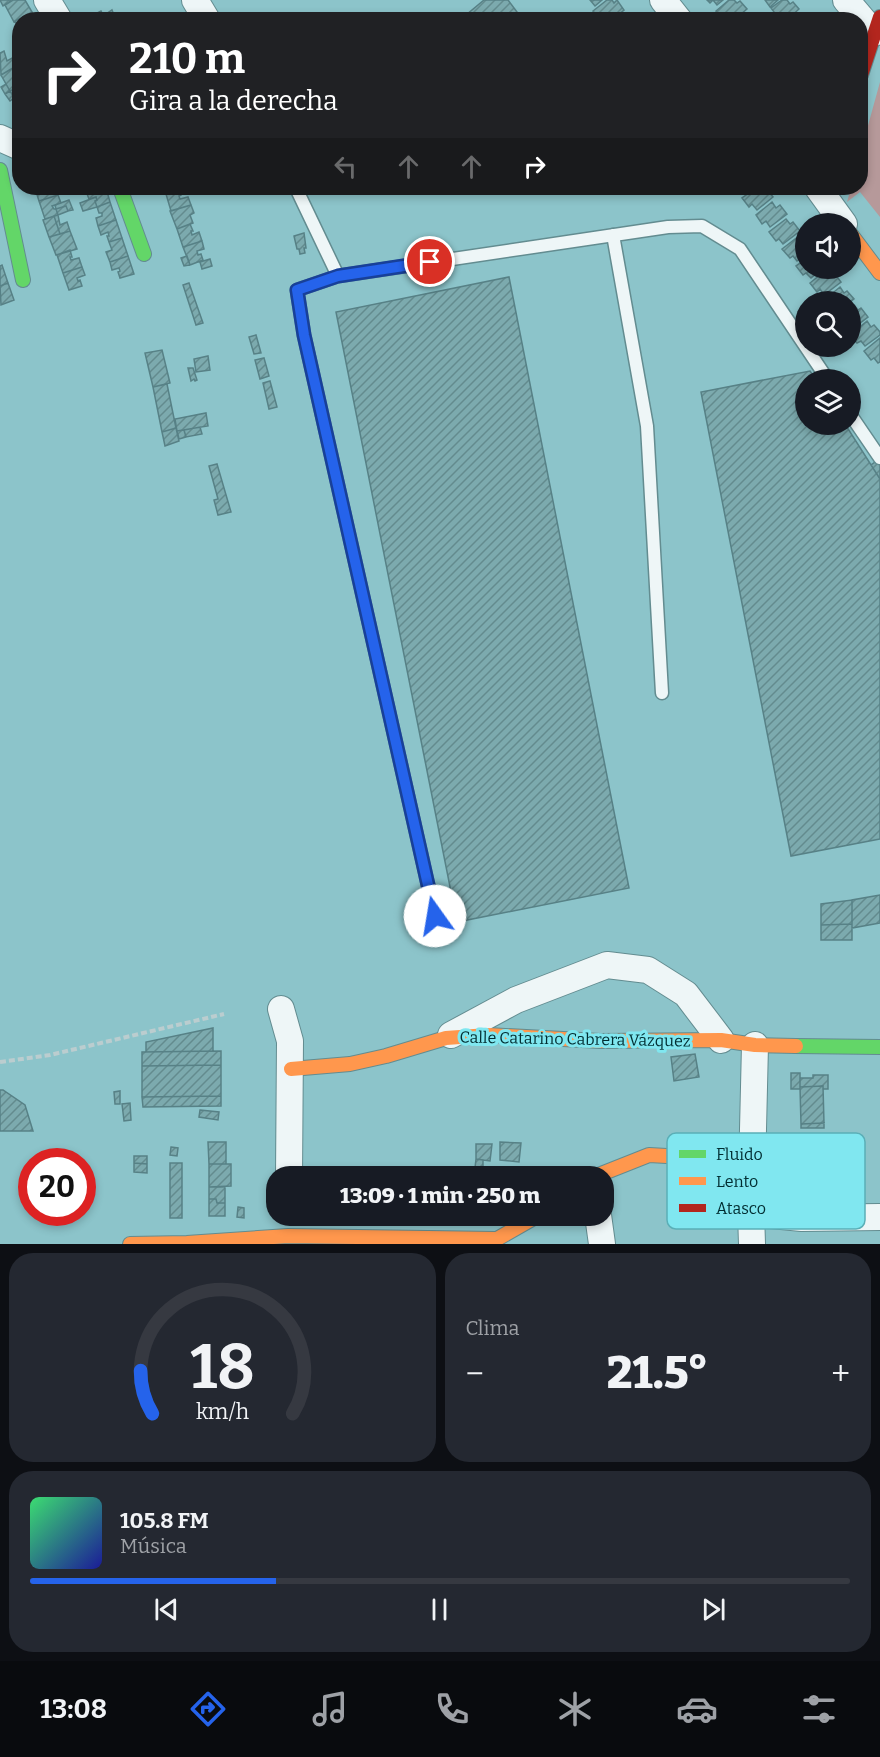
<!DOCTYPE html>
<html lang="es">
<meta charset="utf-8">
<style>
:root{--surface:#171b24;--page:#242831;--text:#f1f3f6;--muted:#9ea1a6;--line:#363941;--accent:#2563eb}
body{margin:0;font-family:Bitter,serif;background:var(--page);color:var(--text);height:100vh;display:flex;flex-direction:column;font-size:22px;white-space:nowrap}
*{box-sizing:border-box;margin:0}
p{font-size:20px;color:var(--muted)}
.icon{flex:none;width:33px;height:33px;fill:none;stroke:currentColor;stroke-width:2;stroke-linecap:round;stroke-linejoin:round}
.map{position:relative;height:1244px;overflow:hidden}
.sheet{display:flex;flex-direction:column;gap:9px;padding:9px;background:#0d0f14;flex:1}
.sheet>*{flex:none}
.hud{position:absolute;left:12px;top:12px;width:856px;height:183px;border-radius:24px;box-shadow:0 3px 9px #0003;background:#202124;color:#fff;overflow:hidden}
.tools{position:absolute;left:795px;top:213px;display:grid;gap:12px}
.tools a{display:grid;place-items:center;width:66px;height:66px;border-radius:50%;background:var(--surface);box-shadow:0 3px 9px #0003;font-size:30px}
.speed{position:absolute;left:18px;top:1148px;display:flex;gap:12px;font-size:30px;font-weight:700;text-align:center}
.speed>*{display:grid;place-content:center;width:78px;height:78px;border-radius:50%;background:var(--surface);box-shadow:0 3px 9px #0003;line-height:1}
.speed .limit{border:9px solid #d22;background:#fff;color:#111}
.pin{position:absolute;display:grid;place-items:center;width:51px;height:51px;color:#fff;margin:-26px;border:3px solid #fff;border-radius:50%;box-shadow:0 2px 6px #0007}
.me{position:absolute;width:66px;margin:-33px;rotate:347deg;stroke-linejoin:round;filter:drop-shadow(0 0 4px #0008)}
.turn{display:flex;align-items:center;gap:21px;height:126px;padding:0 18px;font-size:27px}
.turn .icon{width:78px;height:78px;stroke-width:2.5}
.turn b{display:block;font-size:42px;line-height:51px}
.lanes{display:flex;align-items:center;height:57px;padding:0 18px;background:#0003;justify-content:center;gap:30px;direction:ltr}
.lanes .off{opacity:.35}
.big{font-size:45px;font-weight:800;line-height:1.1}
.sheet .tile{flex:1;display:flex;flex-direction:column;justify-content:center;gap:9px;min-width:0;padding:0 21px;border-radius:24px;background:var(--page)}
.sheet .dial{align-items:center;gap:0}
.dial svg{height:156px;overflow:visible;fill:none;stroke:var(--line);stroke-width:7;stroke-linecap:round;text-anchor:middle}
.dial text{fill:var(--text);stroke:none}
.song{display:flex;align-items:center;gap:18px}
.cover{width:72px;height:72px;border-radius:9px;background:linear-gradient(135deg,hsl(140 70% 55%),hsl(240 70% 35%))}
.played{height:6px;border-radius:3px;background:linear-gradient(90deg,var(--accent) 30%,var(--line) 30%)}
.keys{display:flex;justify-content:space-around;direction:ltr}
.heat{display:flex;justify-content:space-between;align-items:center;font-size:33px;direction:ltr}
.sheet .tiles{flex:1;display:grid;gap:9px;grid-template-columns:1fr 1fr}
.tile:last-child{grid-column:span 2}
.trip{position:absolute;left:266px;top:1166px;width:348px;height:60px;border-radius:24px;background:var(--surface);box-shadow:0 3px 9px #0003;font-weight:800;line-height:60px;text-align:center}
.menu{display:flex;height:96px;justify-content:space-around;align-items:center;background:#090b0e;color:var(--muted)}
.menu .icon{width:42px;height:42px}
.menu .active{color:var(--accent)}
.menu b{font-size:27px;color:var(--text)}
.map>svg:first-child{display:block}
.green{fill:#b6999a}
.building{fill:url(#building-hatch);stroke:#578186;stroke-width:1.5}
.lines{fill:none;stroke-linecap:round;stroke-linejoin:round}
.lane-casing{stroke:#638c90;stroke-width:15}
.street-casing{stroke:#638c90;stroke-width:28}
.fast-casing{stroke:#638c90;stroke-width:16}
.slow-casing{stroke:#638c90;stroke-width:16}
.jam-casing{stroke:#638c90;stroke-width:16}
.path{stroke:#bbcdcf;stroke-width:4;stroke-dasharray:6 3;stroke-linecap:butt}
.lane{stroke:#eef6f7;stroke-width:12}
.street{stroke:#eef6f7;stroke-width:26}
.fast{stroke:#63d668;stroke-width:14}
.slow{stroke:#ff974d;stroke-width:14}
.jam{stroke:#b3261e;stroke-width:14}
.route-casing{stroke:#184099;stroke-width:15}
.route{stroke:#2563eb;stroke-width:10}
.labels{text-anchor:middle;dominant-baseline:central;stroke-width:6;stroke-linejoin:round;paint-order:stroke}
.street-label{font-size:16px;fill:#002d31;stroke:#80e7f0}
.key{fill:#80e7f0;stroke:#5aafb7;stroke-width:1.5}
.key-label{font-size:16px;fill:#002d31}
</style>
<div class="map">
<svg width="880" height="1244" viewBox="0 0 880 1244">
<defs>
<pattern id="building-hatch" width="6" height="6" patternUnits="userSpaceOnUse" patternTransform="scale(1.5)"><rect width="6" height="6" fill="#7caaae"/><path d="M-1 1l2-2M0 6l6-6M5 7l2-2" fill="none" stroke="#638b8e"/></pattern>
</defs>
<rect width="100%" height="100%" fill="#8cc4ca"/>
<path class="green" d="M880,82V217L860,192L847,202L851,188H861V151Z"/>
<path class="building" d="M0,0H10L11,1L3,6Z
M13,0H25L32,12L14,22L5,5Z
M484,0H508L523,20H460Z
M590,0H602L595,6Z
M607,0H612L614,3L617,0L624,10L612,20H606L604,16L600,19L593,11Z
M707,0H723L717,5L713,0L710,3Z
M729,0H734L737,3L740,1L747,9L734,20H728L726,18L723,20L716,11Z
M765,0H778L770,7Z
M782,0H787L790,4L793,2L799,9L787,20H780L771,8Z
M112,10L116,20H95L93,15L101,11L104,17L107,16L106,14Z
M32,12L36,20H25L23,17Z
M23,17L25,20H20L19,29L15,21Z
M4,51L7,61L14,57L18,65L1,75L0,53Z
M18,65L20,86L10,91L1,75Z
M6,84L10,91L5,94L1,87Z
M20,86V107L10,91Z
M10,91L14,98L10,101L5,94Z
M35,188H47L48,189L55,188L58,195L39,201Z
M96,188H106L110,202L97,207L95,201L97,200L96,197L89,199L86,191Z
M164,188H178L179,189L166,194Z
M756,188H761L763,190L766,188L773,197L757,210L752,204L749,207L742,198Z
M179,189L181,195L179,196L180,199L188,197L191,205L171,211L166,194Z
M58,195L61,203L52,206L54,209H56L58,215L45,219L39,201Z
M96,197L97,200L95,201L97,207L83,211L80,203Z
M69,200L73,210L68,211L66,206L56,209L55,205Z
M110,202L116,220L98,226L96,218L102,216V213H99L97,207Z
M772,202L776,208L780,205L787,214L770,227L766,221L762,224L756,215Z
M191,205L194,213L190,215L193,223L177,229L170,211Z
M66,206L68,211L58,215L56,209Z
M58,215L60,225L67,222L70,231L60,234L54,216Z
M54,216L60,234L49,237L43,220Z
M786,219L790,224L793,222L800,231L783,244L779,239L776,241L769,232Z
M116,220L122,238L109,242L107,236H109L108,232L101,235L98,226Z
M190,224L193,231H191L192,235L199,232L202,241L183,247L177,229Z
M70,231L77,249L56,255L49,237Z
M304,233L306,248H304L305,253L300,254L299,249H297L294,236Z
M799,236L804,241L806,240V254L797,261L793,256L790,258L782,249Z
M122,238L128,256L110,262L106,252L112,250L109,242Z
M202,241L204,249L197,251L198,255L201,254L203,260L190,265L183,247Z
M70,250L72,257H70L71,260L79,258L82,267L63,273L57,255Z
M128,256L134,274L120,278L118,272L120,271L119,268L112,270L110,262Z
M187,256L190,265L184,266L181,258Z
M210,259L212,266L202,269L200,262Z
M806,259V268H823L811,278L806,273L803,275L796,266Z
M2,265L8,283L0,286V266Z
M82,267L85,275L77,278L78,281L80,280L82,286L69,290L63,273Z
M826,270L831,276L834,273L841,282L824,295L820,289L817,292L810,283Z
M509,277L629,888L457,922L336,312Z
M8,283L14,300L1,305L0,286Z
M189,283L203,323L196,325L183,285Z
M840,287L844,293L847,291L854,299L850,302H824L823,301Z
M854,305L858,310L861,308L868,317L852,329L850,307Z
M867,321L871,327L874,325L880,332V335L865,346L861,341L857,343L850,335Z
M256,335L261,353L254,354L249,337Z
M880,338V362L878,363L874,358L871,360L864,351Z
M162,350L170,383L153,387L145,353Z
M208,356L210,370L196,372L194,359Z
M264,358L269,376L260,379L255,360Z
M188,368H193L197,380L195,381L194,379L191,381Z
M810,371L816,380H806V424H845L880,479V839L791,856L701,392Z
M270,381L277,407L269,409L263,383Z
M167,384L176,428L162,432L153,387Z
M206,413L208,426L177,431L175,419Z
M200,427L202,434L186,437L184,430Z
M176,428L179,441L165,446L162,432Z
M184,430L186,437L179,439L177,431Z
M878,460L880,463V479L871,465Z
M217,464L231,512L218,515L214,500L218,499L209,466Z
M880,895V923L852,928V900Z
M852,900V924L821,925V904Z
M852,924V940H821V925Z
M213,1028V1051L146,1052V1042Z
M221,1051V1065L142,1066V1052Z
M695,1054L699,1077L674,1081L671,1057Z
M221,1065V1096L142,1097V1066Z
M791,1073H800V1089H791Z
M813,1075H828V1089H823V1086L800,1087V1078H813Z
M823,1086L824,1123L801,1124L800,1087Z
M0,1090H3L25,1105L33,1131H0Z
M120,1091V1104H115L114,1092Z
M221,1096V1106L143,1107L142,1097Z
M130,1103L131,1120L124,1121L122,1104Z
M200,1110L219,1112L218,1120L199,1117Z
M824,1123V1128H801V1124Z
M208,1142H226V1164H209Z
M500,1142L521,1143L519,1162L500,1160Z
M476,1144H492L490,1161L476,1159Z
M171,1147L178,1148L177,1156L170,1155Z
M134,1156H147V1164L134,1163Z
M476,1159L483,1160V1168H475Z
M134,1163L147,1164V1173L134,1172Z
M170,1163H182V1218H170Z
M209,1164H231V1186L209,1187Z
M209,1187H225V1203H217L216,1199H209Z
M209,1199H216L217,1203H225V1216H209Z
M238,1207L244,1208V1218L237,1217Z"/>
<g class="lines">
<g class="lane-casing">
<path id="lane" d="M296,188L338,276
M613,235L647,426L662,693
M850,414L880,458
M435,916L304,335L297,290L338,276L668,227L702,226L740,249L828,380"/>
</g>
<g class="street-casing">
<path id="street" d="M47,0L59,20
M195,0L207,20
M663,0L679,20
M846,0L874,33
M0,138L20,147
M818,188L844,224
M281,1009L290,1041L289,1176
M451,1035L516,1000L607,965L648,970L686,994L721,1040
M751,1213L802,1218L880,1217
M598,1215L602,1244
M752,1244L751,1213L755,1045"/>
</g>
<g class="fast-casing">
<path id="fast" d="M0,170L23,280
M120,188L144,254
M796,1046L880,1047"/>
</g>
<g class="slow-casing">
<path id="slow" d="M850,233L880,273
M291,1069L350,1064L386,1056L446,1038L488,1035L600,1041L721,1040L755,1045L796,1046
M596,1176L649,1155L702,1158L753,1170
M130,1244L187,1243L288,1236L497,1239L539,1215"/>
</g>
<g class="jam-casing">
<path id="jam" d="M861,75L880,17"/>
</g>
<path class="path" d="M0,1062L50,1055L224,1014"/>
<use href="#lane" class="lane"/>
<use href="#street" class="street"/>
<use href="#fast" class="fast"/>
<use href="#slow" class="slow"/>
<use href="#jam" class="jam"/>
</g>
<g class="lines">
<g class="route-casing">
<path id="route" d="M430,262L338,276L297,290L304,335L435,916"/>
</g>
<use href="#route" class="route"/>
</g>
<g class="labels">
<g class="street-label">
<text transform="translate(575 1039) rotate(1)">Calle Catarino Cabrera Vázquez</text>
</g>
</g>
<rect x="667" y="1133" width="198" height="96" rx="9" class="key"/>
<rect x="679" y="1150" width="27" height="8" fill="#63d668"/>
<rect x="679" y="1177" width="27" height="8" fill="#ff974d"/>
<rect x="679" y="1204" width="27" height="8" fill="#b3261e"/>
<g class="key-label">
<text x="716" y="1160">Fluido</text>
<text x="716" y="1187">Lento</text>
<text x="716" y="1214">Atasco</text>
</g>
</svg>
<div class="tools">
<a><svg class="icon" aria-label="sound" viewBox="0 0 24 24"><path d="M4 9h4l5-4v14l-5-4H4zM17 9q2 3 0 6"/></svg></a>
<a><svg class="icon" aria-label="search" viewBox="0 0 24 24"><circle cx="10" cy="10" r="6"/><path d="M15 15l6 6"/></svg></a>
<a><svg class="icon" aria-label="layers" viewBox="0 0 24 24"><path d="M12 4l9 5-9 5-9-5zM3 14l9 5 9-5"/></svg></a>
</div>
<div class="speed"><div class="limit">20</div></div>
<div class="pin" style="left:430px;top:262px;background:#d93025"><svg class="icon" aria-label="arrive" viewBox="0 0 24 24"><path d="M6 21V4h12l-3 4 3 4H6"/></svg></div>
<svg class="me" style="left:435px;top:916px" viewBox="-20 -20 40 40"><circle r="19" fill="#fff"/><path d="M0-13L10 11 0 6-10 11z" fill="#2563eb"/></svg>
<div class="trip">13:09 · 1 min · 250 m</div>
<div class="hud">
<div class="turn"><svg class="icon" aria-label="right" viewBox="0 0 24 24"><path d="M7 20v-9h11M14 6l5 5-5 5"/></svg><div><b>210 m</b>Gira a la derecha</div></div>
<div class="lanes"><svg class="icon off" aria-label="left" viewBox="0 0 24 24"><path d="M17 20v-9H6M10 6l-5 5 5 5"/></svg><svg class="icon off" aria-label="ahead" viewBox="0 0 24 24"><path d="M12 20V5M6 11l6-6 6 6"/></svg><svg class="icon off" aria-label="ahead" viewBox="0 0 24 24"><path d="M12 20V5M6 11l6-6 6 6"/></svg><svg class="icon" aria-label="right" viewBox="0 0 24 24"><path d="M7 20v-9h11M14 6l5 5-5 5"/></svg></div>
</div>
</div>
<section class="sheet">
<div class="tiles">
<div class="tile dial"><svg viewBox="0 0 100 80">
<path d="M14 69A42 42 0 1 1 86 69"/>
<path d="M14 69A42 42 0 0 1 8 47" stroke="#2563eb"/>
<text x="50" y="56" font-size="32" font-weight="700">18</text>
<text x="50" y="72" font-size="11">km/h</text>
</svg></div>
<div class="tile"><p>Clima</p>
<div class="heat"><a>−</a><b class="big">21.5°</b><a>+</a></div>
</div>
<div class="tile">
<div class="song"><i class="cover"></i><div><b>105.8 FM</b><p>Música</p></div></div>
<div class="played"></div>
<div class="keys"><svg class="icon" aria-label="previous" viewBox="0 0 24 24"><path d="M18 5L8 12l10 7zM5 5v14"/></svg><svg class="icon" aria-label="pause" viewBox="0 0 24 24"><path d="M8 5v14M16 5v14"/></svg><svg class="icon" aria-label="next" viewBox="0 0 24 24"><path d="M6 5l10 7-10 7zM19 5v14"/></svg></div>
</div>
</div>
</section>
<nav class="menu">
<b>13:08</b>
<svg class="icon active" aria-label="directions" viewBox="0 0 24 24"><path d="M12 3l9 9-9 9-9-9zM9 14v-3h6M13 9l2 2-2 2"/></svg>
<svg class="icon" aria-label="music" viewBox="0 0 24 24"><path d="M9 18V5l10-2v13"/><circle cx="6" cy="18" r="3"/><circle cx="16" cy="16" r="3"/></svg>
<svg class="icon" aria-label="phone" viewBox="0 0 24 24"><path d="M5 4h4l2 5-3 2q2 4 5 5l2-3 5 2v4C11 20 4 13 5 4z"/></svg>
<svg class="icon" aria-label="climate" viewBox="0 0 24 24"><path d="M12 3v18M4 7l16 10M4 17L20 7"/></svg>
<svg class="icon" aria-label="car" viewBox="0 0 24 24"><path d="M5 17H2v-5l4-1 3-4h7l3 4 3 1v5h-3M9 17h6M6 11h13"/><circle cx="7" cy="17" r="2"/><circle cx="17" cy="17" r="2"/></svg>
<svg class="icon" aria-label="filters" viewBox="0 0 24 24"><path d="M4 7h16M4 17h16"/><circle cx="9" cy="7" r="2"/><circle cx="15" cy="17" r="2"/></svg>
</nav>
